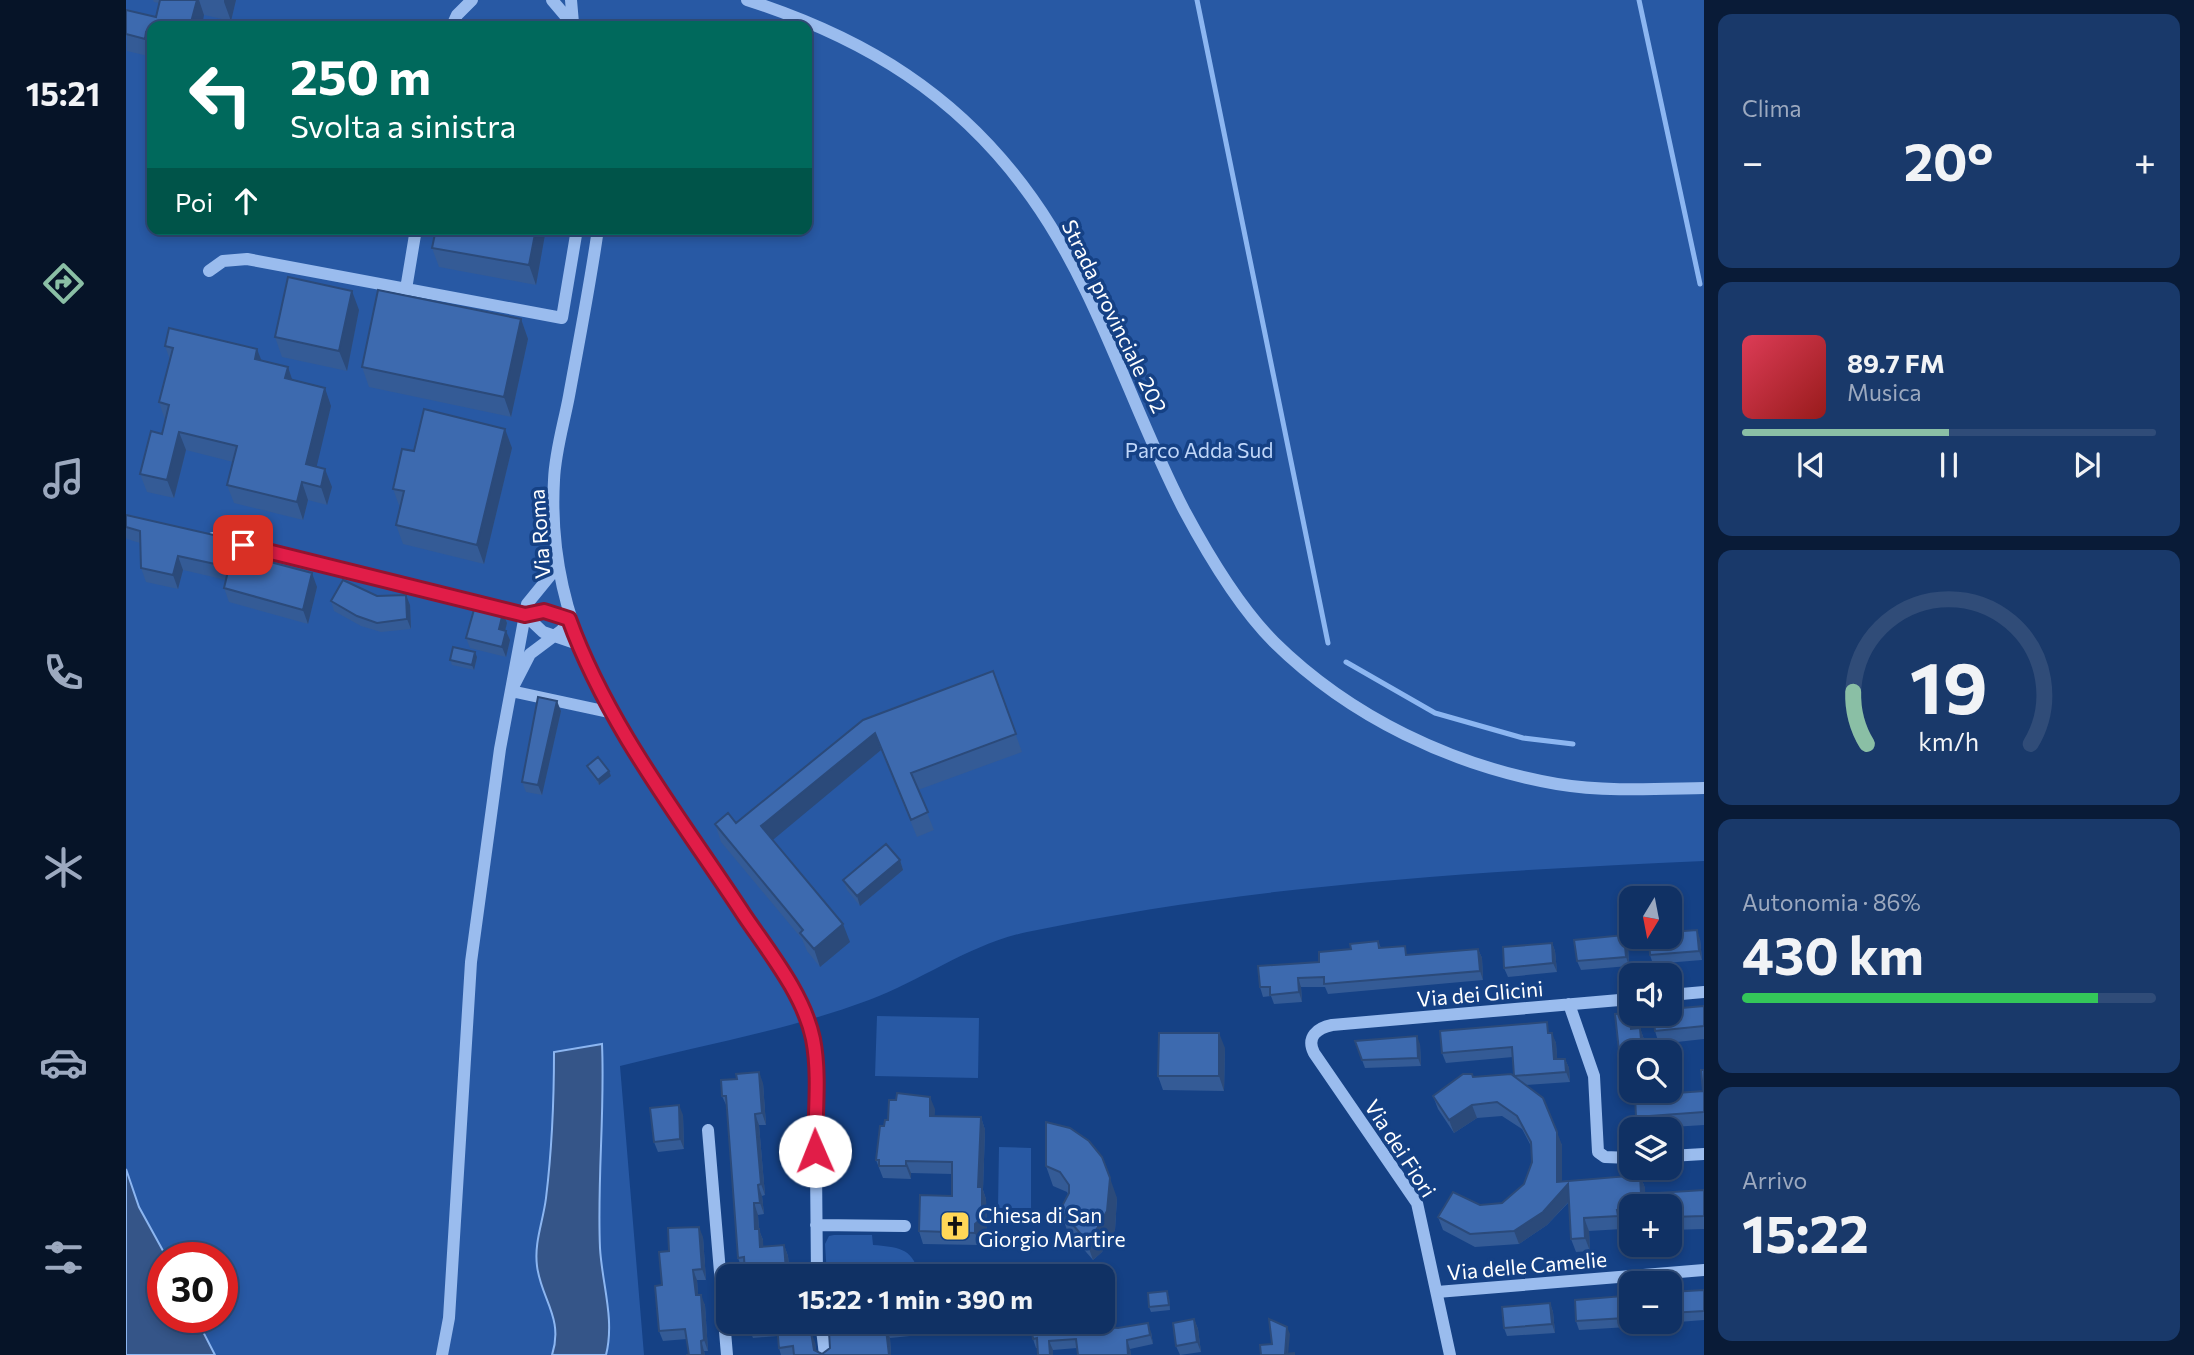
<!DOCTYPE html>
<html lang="it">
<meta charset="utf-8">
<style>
:root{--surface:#103164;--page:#19396a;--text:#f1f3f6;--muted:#9ca9bf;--line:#304c78;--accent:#8abfa5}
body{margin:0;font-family:Commissioner,sans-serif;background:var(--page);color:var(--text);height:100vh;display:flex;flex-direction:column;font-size:26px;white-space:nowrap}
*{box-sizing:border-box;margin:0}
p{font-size:23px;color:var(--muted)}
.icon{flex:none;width:38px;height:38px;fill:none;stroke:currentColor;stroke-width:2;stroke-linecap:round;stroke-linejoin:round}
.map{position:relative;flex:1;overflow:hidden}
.sheet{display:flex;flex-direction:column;gap:14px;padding:14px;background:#091b37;width:490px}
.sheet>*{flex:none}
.hud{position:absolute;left:21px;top:21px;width:665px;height:214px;border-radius:14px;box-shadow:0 4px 10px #0003,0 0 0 2px var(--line);background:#00695c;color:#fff;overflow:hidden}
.needle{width:46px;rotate:190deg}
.controls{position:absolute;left:1493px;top:886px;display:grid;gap:14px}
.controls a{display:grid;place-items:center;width:63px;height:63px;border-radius:14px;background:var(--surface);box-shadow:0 4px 10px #0003,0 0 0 2px var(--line);font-size:35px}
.speed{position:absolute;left:21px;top:1242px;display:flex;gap:14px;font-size:35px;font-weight:700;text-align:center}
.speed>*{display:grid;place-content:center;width:91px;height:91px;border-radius:50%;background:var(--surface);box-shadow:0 4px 10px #0003,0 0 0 2px var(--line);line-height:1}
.speed .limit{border:10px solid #d22;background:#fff;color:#111}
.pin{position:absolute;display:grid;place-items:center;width:60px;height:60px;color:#fff;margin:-30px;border-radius:14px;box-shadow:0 4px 10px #0006}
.me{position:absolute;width:77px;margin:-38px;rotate:359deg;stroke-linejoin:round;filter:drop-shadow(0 0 5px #0008)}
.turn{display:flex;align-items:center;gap:24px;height:147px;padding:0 28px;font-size:32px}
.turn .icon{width:91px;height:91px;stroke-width:2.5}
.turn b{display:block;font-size:49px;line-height:60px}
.then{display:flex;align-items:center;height:66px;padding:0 28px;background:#0003;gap:14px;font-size:26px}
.big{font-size:52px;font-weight:700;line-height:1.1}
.sheet .tile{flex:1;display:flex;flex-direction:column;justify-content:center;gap:10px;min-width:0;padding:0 24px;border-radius:14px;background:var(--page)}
.sheet .dial{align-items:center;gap:0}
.dial svg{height:182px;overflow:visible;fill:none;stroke:var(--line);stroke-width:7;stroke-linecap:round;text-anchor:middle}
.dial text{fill:var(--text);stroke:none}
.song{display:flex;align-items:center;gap:21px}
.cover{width:84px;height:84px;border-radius:10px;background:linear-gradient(135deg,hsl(350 70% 55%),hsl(0 70% 35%))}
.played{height:7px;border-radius:4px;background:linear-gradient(90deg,var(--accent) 50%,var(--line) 50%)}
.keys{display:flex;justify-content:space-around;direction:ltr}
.heat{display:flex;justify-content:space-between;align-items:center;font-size:38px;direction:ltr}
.charge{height:10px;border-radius:5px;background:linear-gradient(90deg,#34c759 86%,var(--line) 0)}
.trip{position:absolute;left:590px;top:1264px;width:399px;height:70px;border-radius:14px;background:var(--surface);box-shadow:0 4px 10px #0003,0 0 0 2px var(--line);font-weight:700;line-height:70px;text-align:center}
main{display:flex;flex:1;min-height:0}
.tab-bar{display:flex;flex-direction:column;width:126px;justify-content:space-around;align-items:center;background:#061428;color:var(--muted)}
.tab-bar .icon{width:49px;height:49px}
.tab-bar .on{color:var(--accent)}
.tab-bar b{font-size:32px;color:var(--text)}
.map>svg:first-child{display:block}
.green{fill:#2859a4;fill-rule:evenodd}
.water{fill:#355588;stroke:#8cb6f1;stroke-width:2}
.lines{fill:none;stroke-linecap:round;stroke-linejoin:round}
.stream{stroke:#8cb6f1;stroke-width:5}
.minor{stroke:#9abcee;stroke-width:12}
.wall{fill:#345b96}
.shaded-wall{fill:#2b4a7a}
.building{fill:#3d6aaf;stroke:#2b4a7a;stroke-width:2}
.route-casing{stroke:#92132f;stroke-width:18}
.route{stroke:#e11d48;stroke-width:12}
.labels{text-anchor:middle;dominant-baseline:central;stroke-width:7;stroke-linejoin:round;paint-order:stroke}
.street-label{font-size:21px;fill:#fff;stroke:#154185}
.park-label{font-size:21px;fill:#c0d7fa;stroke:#154185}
.poi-label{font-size:21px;fill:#fff;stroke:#154185;text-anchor:start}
</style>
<main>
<nav class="tab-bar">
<b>15:21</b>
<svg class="icon on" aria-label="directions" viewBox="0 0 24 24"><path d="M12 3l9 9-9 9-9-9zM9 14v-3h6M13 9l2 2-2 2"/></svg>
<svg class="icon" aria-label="music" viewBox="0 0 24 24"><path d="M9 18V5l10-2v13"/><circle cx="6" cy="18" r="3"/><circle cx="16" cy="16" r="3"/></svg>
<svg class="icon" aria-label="phone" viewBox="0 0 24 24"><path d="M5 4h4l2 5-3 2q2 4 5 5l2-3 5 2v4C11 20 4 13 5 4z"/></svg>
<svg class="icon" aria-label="climate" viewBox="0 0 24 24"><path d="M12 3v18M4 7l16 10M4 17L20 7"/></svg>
<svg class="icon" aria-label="car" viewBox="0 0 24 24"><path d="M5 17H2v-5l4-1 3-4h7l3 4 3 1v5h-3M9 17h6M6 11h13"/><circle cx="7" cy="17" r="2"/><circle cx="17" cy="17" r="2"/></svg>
<svg class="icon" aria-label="filters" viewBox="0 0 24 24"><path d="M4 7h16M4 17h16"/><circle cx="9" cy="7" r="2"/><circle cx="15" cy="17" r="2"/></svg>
</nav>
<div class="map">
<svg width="1578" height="1355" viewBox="0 0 1578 1355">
<rect width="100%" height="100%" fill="#154185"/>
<path class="green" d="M0,0H1578V861C1351,871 1124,885 901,932C844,944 797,980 743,1000C663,1030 577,1045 494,1066L518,1355H0ZM26,26H681V229H26ZM37,1258H96V1318H37Z
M751,1016L853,1018L852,1078L749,1076Z
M873,1147L905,1148V1208H872Z
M708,1235H746L747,1245C772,1247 788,1248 793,1276H701L699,1244L703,1236Z"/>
<path class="water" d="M476,1044C479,1112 471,1180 474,1248C476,1284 489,1319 480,1355H426C438,1318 415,1299 411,1266C408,1242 417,1222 420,1198C426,1149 428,1101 428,1052Z
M0,1169L13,1207L41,1258H37V1318H70L89,1355H0Z"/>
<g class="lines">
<path class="stream" d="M1071,0L1202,643
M1513,0L1574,284
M1220,662L1309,713L1397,738L1447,744"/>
<path class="minor" d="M426,0L448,26
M445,0L447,23
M621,0C739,38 833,95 906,198C973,292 1005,408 1058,510C1081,553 1114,608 1148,642C1224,717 1327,766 1431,784C1479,792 1530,789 1578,788
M326,26L331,15L346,0
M472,229C464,285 453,341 443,396C438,423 429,452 428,480C419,636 500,736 582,859C615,910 682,992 689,1052L691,1276
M83,271L97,261L121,259L436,318L451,229
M280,289L290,229
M87,538L399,615L418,611L443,619
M399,615L417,632L452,644
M443,619L436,630L404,654L385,691L487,713
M1544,995L1578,992
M1443,1004L1468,1076L1472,1152L1479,1157L1505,1158
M582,1130L601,1355
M1544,1156L1578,1154
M690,1225L779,1226
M1311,1292L1578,1270
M695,1321L699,1355
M316,1355L323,1318L345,962L374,749L401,604L432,566
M1324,1355L1291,1203L1188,1053C1180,1037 1191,1028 1206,1025L1505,999"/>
</g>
<path class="wall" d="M27,0H110L105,21L78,15L26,26V57L1,51L0,10L30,17L33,3L28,2Z
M310,229H420L410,285L313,267L306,248Z
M233,310L221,371L156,357L149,337Z
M395,319L402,339L385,417L243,387L236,367Z
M39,346L135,361L162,367L166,380L205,406L190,467L206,487L201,505L182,500L177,520L108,503L101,485L107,462L60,450L48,498L21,492L14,474L36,434L39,420L33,402L44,360Z
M386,448L358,564L277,544L270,525L274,508L267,489L288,451Z
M0,515L106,552L191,587L182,624L103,602L98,588L100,580L57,570L52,589L20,582L15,568L14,543L1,539L0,537Z
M251,596L284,605L285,629L255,632L235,626L208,611L205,601Z
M377,613L381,623L379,630L384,640L380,657L344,648L340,638Z
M351,657L348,670L326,665L324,660Z
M867,671L896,752L792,790L808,830L791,837L755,750L647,839L724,942L694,967L681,951L676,939L595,842L589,824L610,823Z
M435,711L416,795L400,792L396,782Z
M461,766L483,771L485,776L473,785L463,771Z
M774,860L777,870L734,906L721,890L717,880Z
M1574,939L1576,960L1527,964L1524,955Z
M1252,941L1255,948L1282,955L1352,949L1356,958L1357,980L1202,994L1199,987H1175L1176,1002L1148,1004L1145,996L1137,997L1134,987L1225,949Z
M1426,943L1429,951L1431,972L1382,977L1378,968Z
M1502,944L1503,966L1455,970L1451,961Z
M1578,1006V1039L1533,1044L1529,1031Z
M1509,1026V1028H1514L1519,1042L1520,1052H1505V1083V1082H1500L1495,1069Z
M1425,1033L1430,1043L1431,1059H1439L1443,1068L1444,1082L1400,1085L1436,1145V1181L1514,1175L1519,1188V1194L1578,1190V1229L1544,1230V1206H1505V1222L1496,1223V1229L1463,1231L1464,1251L1450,1252L1445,1239L1443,1202L1421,1225L1393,1244L1349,1247L1317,1230L1312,1217L1354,1205L1376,1203L1398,1184L1406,1162L1405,1146L1396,1129L1376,1116L1351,1118L1328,1133L1312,1109L1307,1096L1347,1077L1388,1076L1387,1057L1320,1063L1316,1053Z
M1229,1041L1294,1044L1295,1066L1239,1068Z
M1099,1048L1098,1091L1037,1090L1032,1076Z
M1578,1070V1125L1515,1129L1510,1117L1577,1091Z
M637,1083L640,1125H633L639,1195L636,1196L638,1214L632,1215L633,1230L637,1240V1247L658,1245L662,1256L664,1276H620L619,1268L616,1269L612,1258L601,1107L596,1096Z
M809,1109L808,1116L855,1117L859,1130L857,1190L860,1199L861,1230L853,1236V1245L797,1244L793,1231L826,1196V1174L785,1173V1179L757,1178L750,1160L758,1126L762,1120Z
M557,1115L558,1149L532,1152L528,1142Z
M920,1166L991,1198L989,1230L976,1252L967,1260L941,1230L934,1210L942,1194L941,1192L927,1186Z
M577,1237L580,1280H571L572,1295L579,1305L582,1351H578L579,1355H560H563L561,1339L537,1341L533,1331L536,1285L543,1251Z
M1578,1290V1320L1527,1324L1526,1321H1544V1292Z
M1043,1296L1044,1310L1025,1312L1023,1307Z
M1497,1296L1501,1305L1502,1327L1453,1330L1450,1321Z
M1424,1303L1427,1312L1429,1333L1381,1336L1378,1328Z
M1068,1319L1072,1329L1075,1352L1054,1355L1050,1346Z
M671,1321L673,1333L689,1342L690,1351L696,1354L704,1348L717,1329L792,1321L794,1335L764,1338L765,1355H655L653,1348L652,1336L627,1338L623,1328Z
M910,1321H925V1325L967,1321L968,1326L1025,1332L1027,1344L1004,1349L1005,1355H952L951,1348L927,1350L910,1348L907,1339L910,1326Z"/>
<path class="shaded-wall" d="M71,0H73L78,15L76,26H64Z
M98,0H110L105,21L98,2Z
M20,32L26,49V57L19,39Z
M410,229H420L410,285L403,265Z
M226,291L233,310L221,371L213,351Z
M395,319L402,339L385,417L378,397Z
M131,349L138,367L129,359Z
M162,367L168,385L159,378Z
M199,388L205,406L187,482L180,464Z
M379,429L386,448L358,564L351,545Z
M53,432L60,450L48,498L41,480Z
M199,469L206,487L201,505L195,487Z
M176,482L182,500L177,520L171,502Z
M101,538L106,552L99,550Z
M52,556L57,570L52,589L47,575Z
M186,573L191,587L182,624L177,610Z
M280,595L284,605L285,629L281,619Z
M377,613L381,623L377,639L373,629Z
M380,631L384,640L380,657L376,647Z
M349,652L351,657L348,670L346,665Z
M431,701L435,711L416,795L412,785Z
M749,733L755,750L642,844L635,826Z
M483,771L485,776L473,785L472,780Z
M774,860L777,870L734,906L731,896Z
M717,924L724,942L694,967L688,949Z
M1571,930L1574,939L1576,960L1573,951Z
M1498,935L1502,944L1503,966L1500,957Z
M1426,943L1429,951L1431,972L1427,963Z
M1352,949L1356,958L1357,980L1354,971Z
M1172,978L1175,987L1176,1002L1173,992Z
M1504,1013L1509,1026L1510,1042L1505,1029Z
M1514,1028L1519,1042L1520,1052H1516Z
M1093,1033L1099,1048L1098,1091L1093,1076Z
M1426,1033L1430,1043L1432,1069L1428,1059Z
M1291,1036L1294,1044L1295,1066L1292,1058Z
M1439,1059L1443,1068L1444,1082L1440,1072Z
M633,1072L637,1083L640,1125L636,1113Z
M804,1097L809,1109L808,1128L804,1116Z
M553,1105L557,1115L558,1149L554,1139Z
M1346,1105L1351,1118L1328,1133L1323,1120Z
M629,1114L633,1125L639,1195L635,1184Z
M855,1117L859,1130L857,1190L860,1199L861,1230L853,1236V1245L849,1233L852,1187Z
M1431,1132L1436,1145V1191L1442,1184L1447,1197L1421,1225L1393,1244L1388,1231L1431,1182Z
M780,1161L785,1173V1179L780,1166Z
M1514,1175L1519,1188L1520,1206L1515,1194Z
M984,1178L991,1198L989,1230L976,1252L967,1260L960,1240Z
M632,1185L636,1196L638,1214L634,1203Z
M628,1203L632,1215L633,1230L637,1240L638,1258L634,1247L629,1229Z
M1491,1210L1496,1223V1229L1492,1216Z
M1458,1218L1463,1231L1464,1251L1459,1238Z
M573,1227L577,1237L580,1280L576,1269Z
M658,1245L662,1256L664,1276H662L660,1270Z
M567,1270L571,1280L573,1305L570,1295Z
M575,1295L579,1305L582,1351L578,1340Z
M1497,1296L1501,1305L1502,1327L1499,1318Z
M1424,1303L1427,1312L1429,1333L1426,1324Z
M1068,1319L1072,1329L1075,1352L1071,1342Z
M669,1321H671L674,1343L671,1333Z
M790,1321H792L794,1335L790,1325Z
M1022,1323L1025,1332L1027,1344L1024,1335Z
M1161,1327L1164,1334L1162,1355H1160Z
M760,1329L764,1338L765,1355H763Z
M685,1332L689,1342L691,1355L688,1350Z
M1001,1340L1004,1349L1005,1355H1002Z
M575,1341L578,1351L579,1355H576Z
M923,1341L927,1350V1355H924Z"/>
<path class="building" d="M34,0H71L64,26H26V34L20,32L19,39L0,34V10L30,17Z
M310,229H410L403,265L306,248Z
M162,277L226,291L213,351L149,337Z
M252,290L395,319L378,397L236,367Z
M43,328L131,349L129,359L162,367L159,378L199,388L180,464L199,469L195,487L176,482L171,502L101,485L111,446L53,432L41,480L14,474L25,431L36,434L43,405L33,402L47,348L39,346Z
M298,409L379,429L351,545L270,525L278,491L267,489L276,449L288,451Z
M0,515L101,538L99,550L186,573L177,610L98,588L103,567L52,556L47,575L15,568L14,531L0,527Z
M217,580L251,596L280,595L281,619L251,623L231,616L205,601Z
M349,606L377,613L373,629L380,631L376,647L340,638Z
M327,647L349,652L346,665L324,660Z
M867,671L890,734L785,773L802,812L785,820L749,733L635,826L717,924L688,949L674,933L677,930L589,824L602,813L610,823L737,720Z
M412,697L431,701L412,785L396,782Z
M472,757L483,771L472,780L461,766Z
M760,844L774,860L731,896L717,880Z
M1571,930L1573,951L1524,955L1523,936H1544V932Z
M1498,935L1500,957L1451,961L1448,940Z
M1252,941L1253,948L1279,946L1280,955L1352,949L1354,971L1198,984V977L1172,978L1173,992L1144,995V987H1134L1132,966L1193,962V952L1225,949L1224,944Z
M1426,943L1427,963L1378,968L1377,947Z
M1578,1006V1026L1529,1031L1527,1013H1544V1009Z
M1504,1013L1505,1029L1514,1028L1516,1052H1505V1071L1501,1072V1068L1495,1069L1489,1014Z
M1421,1022L1422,1033H1426L1428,1059H1439L1440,1072L1388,1076L1386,1047L1316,1053L1314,1031Z
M1033,1033H1093V1076H1032Z
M1291,1036L1292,1058L1236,1060L1229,1041Z
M1575,1070H1578V1112L1510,1117L1509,1096L1577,1091Z
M633,1072L636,1113L629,1114L635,1184L632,1185L634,1203H628L629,1229H633L634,1247L658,1245L660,1270L619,1274L618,1257L612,1258L600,1096H596L595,1080L611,1079L610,1074Z
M1337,1074H1346L1347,1077L1385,1074L1417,1098L1431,1132V1182L1514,1175L1515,1194L1578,1190V1216L1544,1217V1206H1505V1209L1491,1210L1492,1216L1458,1218L1459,1238L1445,1239L1442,1184L1417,1212L1388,1231L1344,1234L1312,1217L1327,1192L1354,1205L1376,1203L1398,1184L1406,1162L1405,1142L1391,1116L1371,1102L1346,1105L1323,1120L1307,1096Z
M771,1093L804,1097V1116L855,1117L852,1187H856V1218L849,1224V1233L793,1231L794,1195L826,1196V1162L780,1161V1166H753V1160H750L754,1126H758L759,1120H762L763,1100H770Z
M553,1105L554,1139L528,1142L524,1108Z
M920,1122L944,1128L963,1141L976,1157L984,1178L981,1211L969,1232L960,1240L934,1210L943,1193V1185L934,1172L920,1166Z
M573,1227L576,1269L567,1270L570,1295H575L578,1340L575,1341L576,1355H560H563L559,1329L533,1331L529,1286L536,1285L533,1252L543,1251L542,1228Z
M1578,1290V1311L1544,1313V1292Z
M1041,1291L1043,1305L1023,1307L1022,1293Z
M1497,1296L1499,1318L1450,1321L1449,1300Z
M1424,1303L1426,1324L1378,1328L1376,1307Z
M1068,1319L1071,1342L1050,1346L1047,1323Z
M1143,1319L1161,1327L1159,1354L1168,1353V1355H1135L1134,1345L1146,1344Z
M623,1321H669L671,1333L685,1332L688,1350L696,1354L704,1348L703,1332L717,1329L716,1321H790V1325L760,1329L763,1355H668L667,1346L653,1348L651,1326L623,1328Z
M910,1321H922V1325L952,1321H966V1326L992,1328L1022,1323L1024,1335L1001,1340L1002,1355H952L950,1339L923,1341L924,1355H912L911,1338L907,1339L905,1326H910Z"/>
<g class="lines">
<g class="route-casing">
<path id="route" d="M117,545L399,615L418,611L443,619C482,727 556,820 618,915C643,952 678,995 687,1039C694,1074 689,1115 689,1151"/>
</g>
<use href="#route" class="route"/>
</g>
<defs>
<g id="church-square" transform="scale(1.575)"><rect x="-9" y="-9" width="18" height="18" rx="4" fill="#ffd757" stroke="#154185"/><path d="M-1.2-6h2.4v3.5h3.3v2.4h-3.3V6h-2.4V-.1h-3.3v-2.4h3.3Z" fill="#111"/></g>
</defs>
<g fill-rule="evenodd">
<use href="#church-square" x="829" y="1226"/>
</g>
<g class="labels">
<g class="street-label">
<text transform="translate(989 316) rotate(64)">Strada provinciale 202</text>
<text transform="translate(413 534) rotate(-94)">Via Roma</text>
<text transform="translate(1354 993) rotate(-5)">Via dei Glicini</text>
<text transform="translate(1275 1148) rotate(57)">Via dei Fiori</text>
<text transform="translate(1401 1265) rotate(-5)">Via delle Camelie</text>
</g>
<g class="park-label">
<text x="1073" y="449">Parco Adda Sud</text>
</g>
<g class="poi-label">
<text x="852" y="1214">Chiesa di San<tspan x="852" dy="24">Giorgio Martire</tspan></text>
</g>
</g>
</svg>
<div class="controls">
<a><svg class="needle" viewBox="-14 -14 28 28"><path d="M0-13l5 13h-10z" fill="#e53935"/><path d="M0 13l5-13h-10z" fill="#9ca9bf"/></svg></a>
<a><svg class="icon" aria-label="sound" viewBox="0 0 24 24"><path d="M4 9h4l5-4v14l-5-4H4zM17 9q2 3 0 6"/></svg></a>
<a><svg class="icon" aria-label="search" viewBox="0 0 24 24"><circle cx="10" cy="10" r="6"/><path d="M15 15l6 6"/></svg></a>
<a><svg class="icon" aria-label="layers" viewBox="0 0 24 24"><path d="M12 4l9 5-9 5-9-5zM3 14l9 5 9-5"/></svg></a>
<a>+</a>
<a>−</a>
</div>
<div class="speed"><div class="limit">30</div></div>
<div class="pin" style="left:117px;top:545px;background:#d93025"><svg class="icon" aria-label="arrive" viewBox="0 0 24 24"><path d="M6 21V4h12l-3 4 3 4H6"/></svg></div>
<svg class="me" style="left:689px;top:1151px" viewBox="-20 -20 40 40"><circle r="19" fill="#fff"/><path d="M0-13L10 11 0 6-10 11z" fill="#e11d48"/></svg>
<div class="trip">15:22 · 1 min · 390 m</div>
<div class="hud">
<div class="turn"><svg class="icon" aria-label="left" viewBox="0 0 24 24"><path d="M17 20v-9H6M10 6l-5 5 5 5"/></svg><div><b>250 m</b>Svolta a sinistra</div></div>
<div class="then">Poi<svg class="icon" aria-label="ahead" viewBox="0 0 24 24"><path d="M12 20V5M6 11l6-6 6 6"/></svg></div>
</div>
</div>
<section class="sheet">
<div class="tile"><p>Clima</p>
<div class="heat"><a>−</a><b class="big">20°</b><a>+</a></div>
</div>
<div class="tile">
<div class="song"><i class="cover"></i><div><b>89.7 FM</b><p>Musica</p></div></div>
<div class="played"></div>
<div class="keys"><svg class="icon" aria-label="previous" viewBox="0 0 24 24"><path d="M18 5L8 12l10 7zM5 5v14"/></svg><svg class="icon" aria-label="pause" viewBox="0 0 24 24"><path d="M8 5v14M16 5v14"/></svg><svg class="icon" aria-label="next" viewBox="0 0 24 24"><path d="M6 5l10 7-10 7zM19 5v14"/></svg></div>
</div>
<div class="tile dial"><svg viewBox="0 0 100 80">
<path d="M14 69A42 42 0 1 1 86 69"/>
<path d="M14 69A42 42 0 0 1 8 46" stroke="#8abfa5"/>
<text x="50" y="56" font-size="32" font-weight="700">19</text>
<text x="50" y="72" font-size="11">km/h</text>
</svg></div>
<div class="tile"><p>Autonomia · 86%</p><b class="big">430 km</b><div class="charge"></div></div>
<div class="tile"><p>Arrivo</p><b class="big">15:22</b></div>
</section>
</main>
